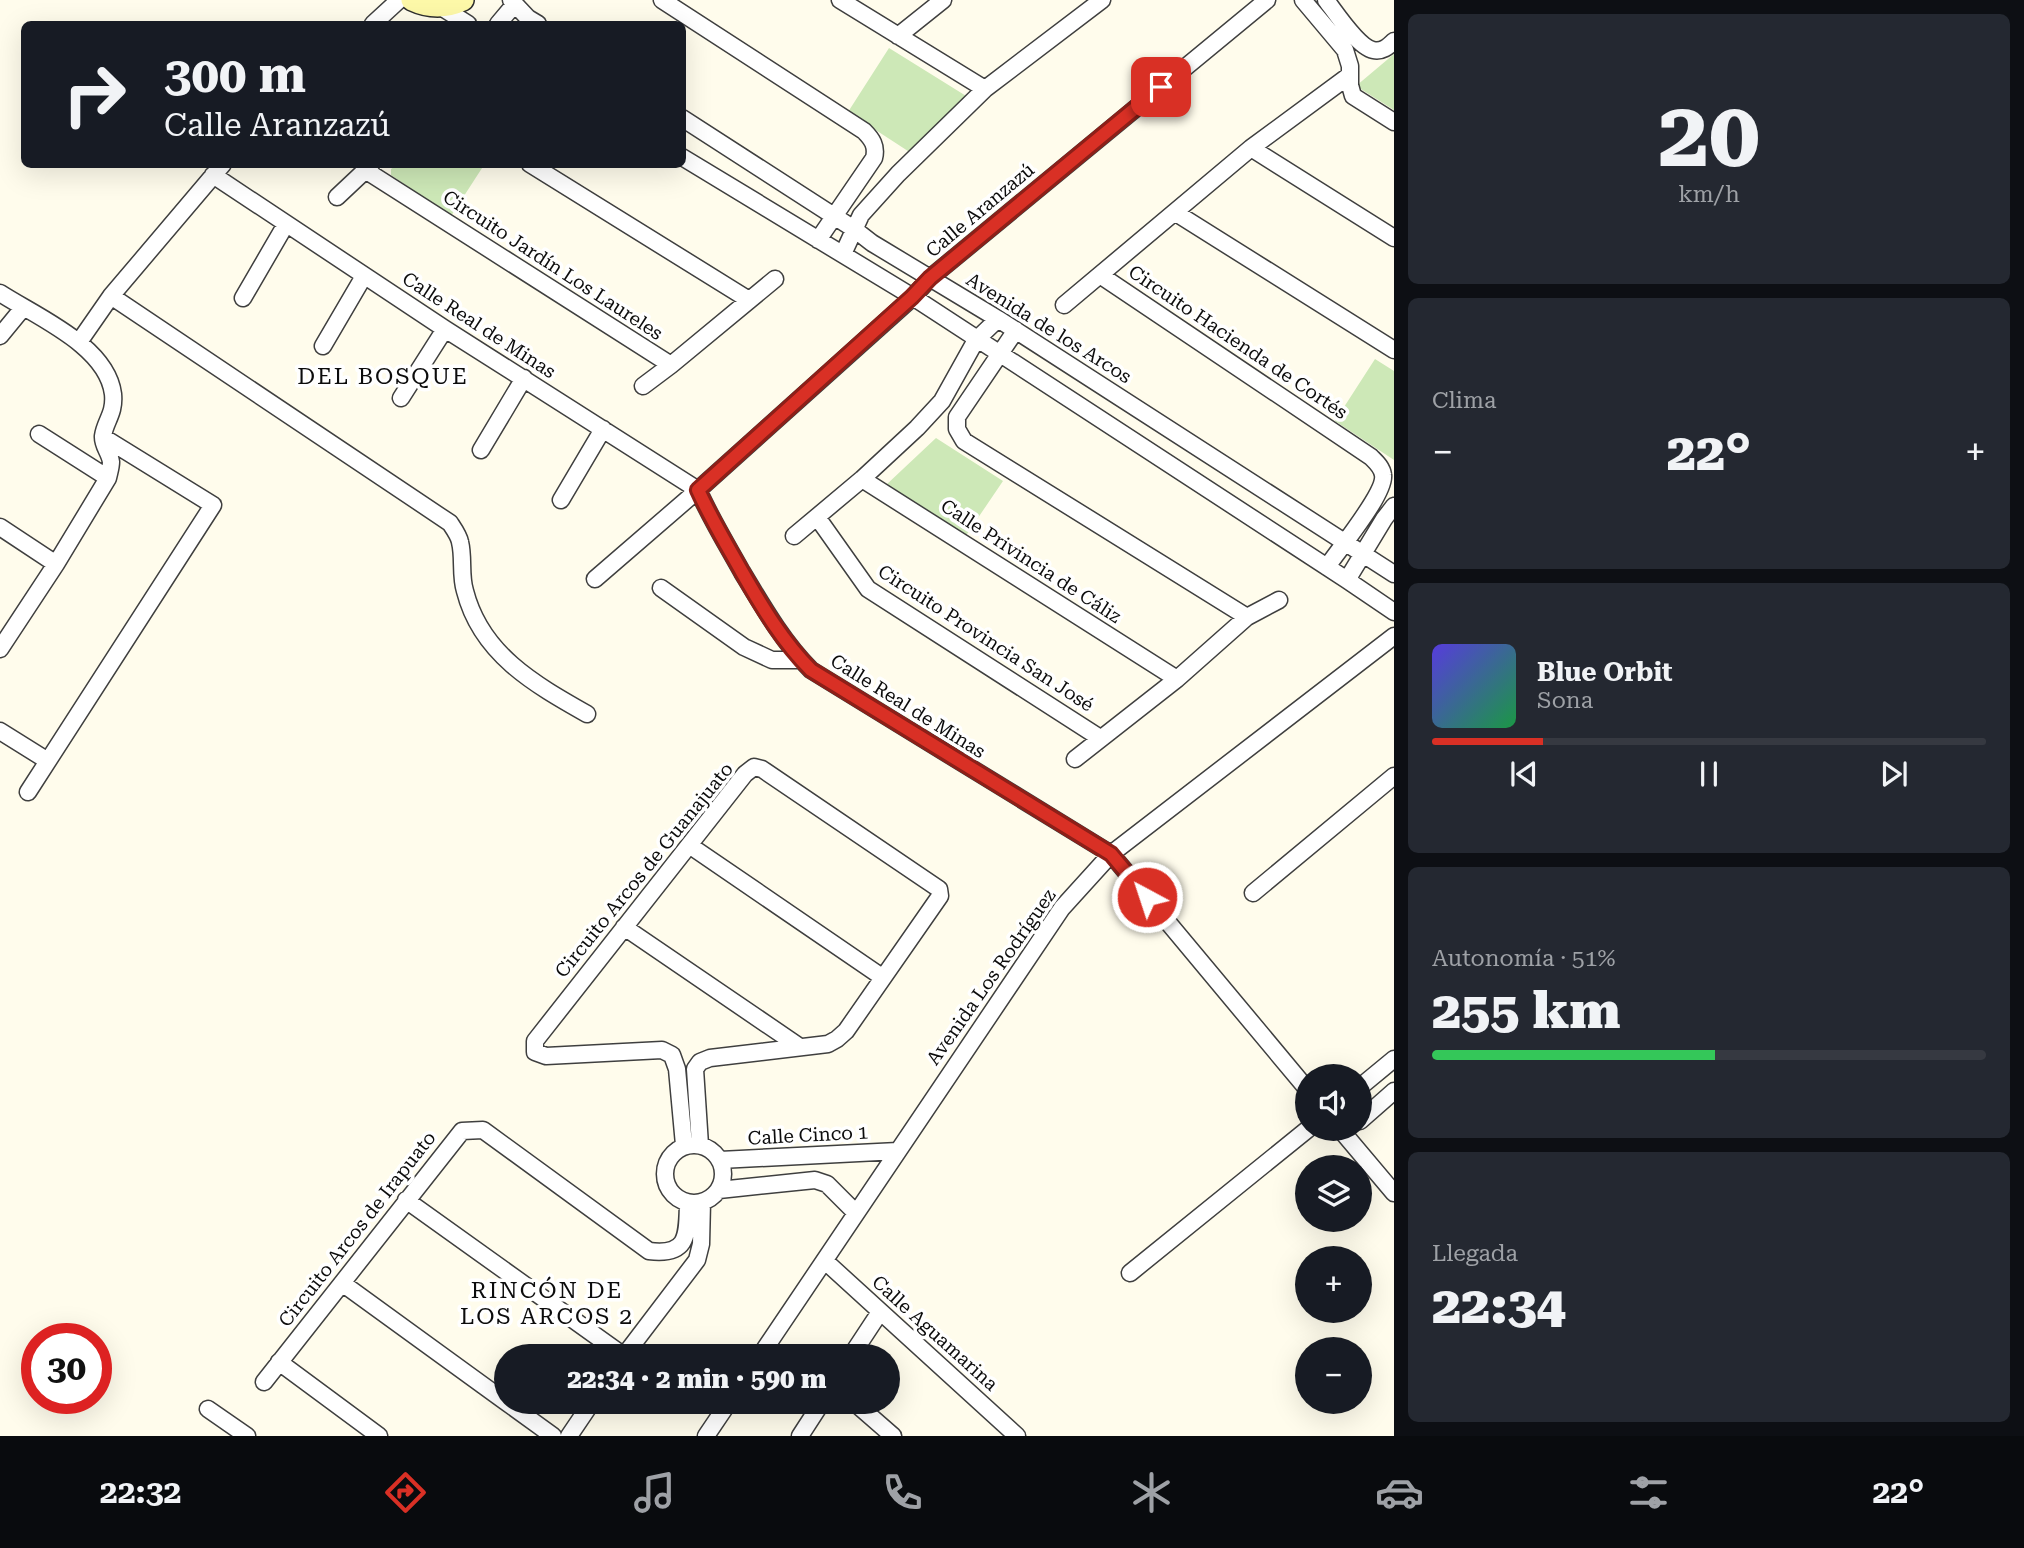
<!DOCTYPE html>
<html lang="es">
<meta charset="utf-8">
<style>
:root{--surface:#171b24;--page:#242831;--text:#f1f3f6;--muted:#9ea1a6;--line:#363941;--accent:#d93025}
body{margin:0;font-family:"Roboto Serif",serif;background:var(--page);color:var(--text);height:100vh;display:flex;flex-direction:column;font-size:26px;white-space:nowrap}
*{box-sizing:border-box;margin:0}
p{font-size:23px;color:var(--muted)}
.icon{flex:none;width:38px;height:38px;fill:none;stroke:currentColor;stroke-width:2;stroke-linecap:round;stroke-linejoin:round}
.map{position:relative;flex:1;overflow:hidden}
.sheet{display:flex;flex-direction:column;gap:14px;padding:14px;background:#0d0f14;width:630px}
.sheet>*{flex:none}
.top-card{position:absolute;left:21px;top:21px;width:665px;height:147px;border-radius:10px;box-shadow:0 7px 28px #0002;background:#171b24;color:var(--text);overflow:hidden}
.buttons{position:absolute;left:1295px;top:1064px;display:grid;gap:14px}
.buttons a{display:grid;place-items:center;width:77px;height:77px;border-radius:50%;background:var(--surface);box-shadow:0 7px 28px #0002;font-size:35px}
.speed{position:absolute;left:21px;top:1323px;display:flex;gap:14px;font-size:35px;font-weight:700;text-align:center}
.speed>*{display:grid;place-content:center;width:91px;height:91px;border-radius:50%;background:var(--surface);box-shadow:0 7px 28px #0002;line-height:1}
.speed .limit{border:10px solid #d22;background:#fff;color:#111}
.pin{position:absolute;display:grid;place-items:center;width:60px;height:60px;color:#fff;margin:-30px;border-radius:14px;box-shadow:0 4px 10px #0006}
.me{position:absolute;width:77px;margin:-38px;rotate:320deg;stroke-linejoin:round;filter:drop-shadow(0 0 5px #0008)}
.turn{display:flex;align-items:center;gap:24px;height:147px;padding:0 28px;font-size:32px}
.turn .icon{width:91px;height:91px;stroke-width:2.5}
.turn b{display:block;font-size:49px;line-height:60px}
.big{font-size:52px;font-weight:800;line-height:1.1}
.sheet .card{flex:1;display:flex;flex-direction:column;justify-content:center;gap:10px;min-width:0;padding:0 24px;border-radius:10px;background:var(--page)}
.sheet .dial{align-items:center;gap:0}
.dial b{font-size:91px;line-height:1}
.song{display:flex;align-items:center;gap:21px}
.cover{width:84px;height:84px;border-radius:10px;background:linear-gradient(135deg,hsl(250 70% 55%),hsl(140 70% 35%))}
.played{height:7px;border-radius:4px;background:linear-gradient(90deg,var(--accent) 20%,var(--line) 20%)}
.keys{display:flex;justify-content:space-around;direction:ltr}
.heat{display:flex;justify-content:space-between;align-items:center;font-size:38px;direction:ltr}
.charge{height:10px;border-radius:5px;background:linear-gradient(90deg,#34c759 51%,var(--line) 0)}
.trip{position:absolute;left:494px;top:1344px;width:406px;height:70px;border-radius:35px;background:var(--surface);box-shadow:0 7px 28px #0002;font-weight:800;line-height:70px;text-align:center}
.dock{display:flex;height:112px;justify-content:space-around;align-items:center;background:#090b0e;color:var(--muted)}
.dock .icon{width:49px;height:49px}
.dock .active{color:var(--accent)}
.dock b{font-size:32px;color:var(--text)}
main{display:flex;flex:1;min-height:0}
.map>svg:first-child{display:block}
.green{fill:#cde8b7}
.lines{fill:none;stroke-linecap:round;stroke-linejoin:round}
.minor-casing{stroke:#3f3f3f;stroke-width:19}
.secondary-casing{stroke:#2e2e2e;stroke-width:24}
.minor{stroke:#fff;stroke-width:16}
.secondary{stroke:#fdf8a8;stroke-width:21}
.route-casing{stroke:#8d1f18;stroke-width:18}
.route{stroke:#d93025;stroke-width:12}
.labels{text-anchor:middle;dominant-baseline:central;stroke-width:7;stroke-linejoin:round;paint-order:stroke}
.street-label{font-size:19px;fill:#0c0c0c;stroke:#fff}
.quarter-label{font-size:23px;letter-spacing:2px;fill:#0c0c0c;stroke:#fff}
</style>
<main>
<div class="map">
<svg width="1394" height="1436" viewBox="0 0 1394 1436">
<rect width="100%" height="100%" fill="#fffcec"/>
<path class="green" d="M889,48L971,99L911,153L848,112Z
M1394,54V110L1356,86Z
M397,165V164L484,165L451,216L391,175V169Z
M1375,359L1394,371V460L1335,421Z
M936,438L1003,481L965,537L886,485Z"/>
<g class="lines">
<g class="minor-casing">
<path id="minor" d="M511,0L528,18L538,24
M662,0L864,131C872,139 877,146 874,158L818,240
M840,0L985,89
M1303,0L1345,50L1350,66V85L1353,96L1394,122
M1326,0C1336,13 1358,47 1373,50C1382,52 1388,47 1394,41
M441,7L468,24
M373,24L399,0
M498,24L514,5
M898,36L943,0
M682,118L854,229L872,243L998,319L1394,574
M1251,148L1394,238
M682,157L913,297L1347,580L1394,612
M530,164L749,300
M365,170L671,365
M213,175L445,329L698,490C711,519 727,545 742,572C763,607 783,642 811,670L1111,854L1307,1089
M337,197L371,165
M1176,213L1394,350
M843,254L861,215L898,174L985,89L1102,0
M1100,275L1371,457C1376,462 1382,467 1383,475C1386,493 1339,549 1327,567
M0,293C37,317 107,346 113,394C115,414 105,421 103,436C102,445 110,453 111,462C111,467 109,473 108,478L56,564L0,649
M111,296L450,523C454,529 459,536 460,542C464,558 460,575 465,591C481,654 534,684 587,714
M243,298L286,224
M1064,305L1251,148L1350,75
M1016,330L957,417V429L964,441L1247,617
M0,336L23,308
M79,342L111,296L223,164
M323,346L364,276
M643,386L671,365L775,279
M401,398L445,329
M39,434L108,478
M481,450L524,378
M862,479L1177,679
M561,500L603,429
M817,517L868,589L1100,738
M0,527L56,564
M794,536L862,479L917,428L942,401L976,340L998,319
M595,579L698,490L913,297L930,278L1267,0
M1347,580L1384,519L1394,506
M661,588L744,647L772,660H801
M0,731L48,761
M1075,759L1177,679L1247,617L1279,600
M28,792L213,505L103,437
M689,845L882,977
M1253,893L1394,776
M624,927L800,1047
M1360,1087L1394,1059
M1360,1121L1394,1091
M1340,1129L1394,1193
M665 1174a29 29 0 1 1 58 0a29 29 0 1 1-58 0Z
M684,1145L677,1069L672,1055L662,1050L546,1056L535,1052V1041L745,774L754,767L762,769L939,889L940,896L846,1031L837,1039L828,1044L710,1058L700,1062L695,1069L700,1145
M720,1160L898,1151
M719,1190L815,1180L827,1184L856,1213
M406,1200L624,1356L697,1260L701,1244L702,1202
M825,1261L1017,1436
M1130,1273L1308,1129
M342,1283L506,1402
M760,1356L1062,908L1111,854L1394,636
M851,1356L880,1312
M279,1362L379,1436
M264,1382L462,1131L483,1130L649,1251C689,1256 687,1235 688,1203
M506,1402L553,1436
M854,1402L893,1436
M208,1409L247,1436
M569,1436L592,1402
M706,1436L729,1402
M800,1436L822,1402"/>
</g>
<g class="secondary-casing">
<path id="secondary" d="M412,0C429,8 446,8 463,0"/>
</g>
<use href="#minor" class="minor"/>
<use href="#secondary" class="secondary"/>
</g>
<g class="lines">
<g class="route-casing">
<path id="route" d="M1147,897L1111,854L811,670C783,642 762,607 742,572C727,545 711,519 698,490L912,297L930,278L1161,87"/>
</g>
<use href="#route" class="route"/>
</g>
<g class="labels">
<g class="street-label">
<text transform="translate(980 210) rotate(-40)">Calle Aranzazú</text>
<text transform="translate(553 265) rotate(33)">Circuito Jardín Los Laureles</text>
<text transform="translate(479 325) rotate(33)">Calle Real de Minas</text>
<text transform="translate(1049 328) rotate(32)">Avenida de los Arcos</text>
<text transform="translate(1238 342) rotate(34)">Circuito Hacienda de Cortés</text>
<text transform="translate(1031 561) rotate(33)">Calle Privincia de Cáliz</text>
<text transform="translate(986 638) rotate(33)">Circuito Provincia San José</text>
<text transform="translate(908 706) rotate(32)">Calle Real de Minas</text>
<text transform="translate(644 870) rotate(-51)">Circuito Arcos de Guanajuato</text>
<text transform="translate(991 977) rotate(-55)">Avenida Los Rodríguez</text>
<text transform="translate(808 1135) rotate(-3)">Calle Cinco 1</text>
<text transform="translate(357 1229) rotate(-52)">Circuito Arcos de Irapuato</text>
<text transform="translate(935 1333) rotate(42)">Calle Aguamarina</text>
</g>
<g class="quarter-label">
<text x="383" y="376">DEL BOSQUE</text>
<text x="547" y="1290">RINCÓN DE<tspan x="547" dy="26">LOS ARCOS 2</tspan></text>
</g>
</g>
</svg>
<div class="buttons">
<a><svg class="icon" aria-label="sound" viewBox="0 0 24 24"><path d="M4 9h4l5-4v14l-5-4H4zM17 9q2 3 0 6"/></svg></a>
<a><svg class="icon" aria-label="layers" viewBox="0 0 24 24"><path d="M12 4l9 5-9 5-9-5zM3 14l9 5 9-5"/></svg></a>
<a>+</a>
<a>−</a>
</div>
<div class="speed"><div class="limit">30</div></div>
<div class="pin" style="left:1161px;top:87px;background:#d93025"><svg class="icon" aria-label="arrive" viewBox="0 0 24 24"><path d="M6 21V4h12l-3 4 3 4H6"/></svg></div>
<svg class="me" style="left:1147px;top:897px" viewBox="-20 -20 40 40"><circle r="17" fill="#d93025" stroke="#fff" stroke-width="3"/><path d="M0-11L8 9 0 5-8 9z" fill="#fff"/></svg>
<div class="trip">22:34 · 2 min · 590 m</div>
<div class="top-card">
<div class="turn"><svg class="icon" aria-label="right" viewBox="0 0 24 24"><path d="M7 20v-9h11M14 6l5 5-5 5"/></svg><div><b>300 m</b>Calle Aranzazú</div></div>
</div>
</div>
<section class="sheet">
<div class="card dial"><b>20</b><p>km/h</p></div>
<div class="card"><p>Clima</p>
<div class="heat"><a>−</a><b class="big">22°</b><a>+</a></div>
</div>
<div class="card">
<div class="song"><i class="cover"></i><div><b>Blue Orbit</b><p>Sona</p></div></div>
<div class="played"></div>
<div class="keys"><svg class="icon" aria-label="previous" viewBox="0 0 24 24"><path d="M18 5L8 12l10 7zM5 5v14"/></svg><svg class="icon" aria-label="pause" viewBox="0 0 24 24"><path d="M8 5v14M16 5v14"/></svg><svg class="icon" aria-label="next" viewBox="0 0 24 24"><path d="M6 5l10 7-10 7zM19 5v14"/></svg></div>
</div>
<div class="card"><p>Autonomía · 51%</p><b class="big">255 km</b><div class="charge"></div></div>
<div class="card"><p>Llegada</p><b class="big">22:34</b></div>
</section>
</main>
<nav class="dock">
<b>22:32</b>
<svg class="icon active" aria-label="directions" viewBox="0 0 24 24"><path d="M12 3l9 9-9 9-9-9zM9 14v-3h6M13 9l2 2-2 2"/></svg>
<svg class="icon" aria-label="music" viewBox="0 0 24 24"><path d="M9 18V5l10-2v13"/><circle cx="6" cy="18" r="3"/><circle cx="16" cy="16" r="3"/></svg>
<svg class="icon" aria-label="phone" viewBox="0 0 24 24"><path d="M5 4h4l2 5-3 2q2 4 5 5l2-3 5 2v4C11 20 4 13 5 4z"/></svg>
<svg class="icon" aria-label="climate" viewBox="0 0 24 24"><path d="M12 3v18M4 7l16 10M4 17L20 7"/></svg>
<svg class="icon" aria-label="car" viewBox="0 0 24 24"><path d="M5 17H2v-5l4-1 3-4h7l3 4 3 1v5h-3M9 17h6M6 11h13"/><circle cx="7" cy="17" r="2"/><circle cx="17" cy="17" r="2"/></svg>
<svg class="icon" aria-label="filters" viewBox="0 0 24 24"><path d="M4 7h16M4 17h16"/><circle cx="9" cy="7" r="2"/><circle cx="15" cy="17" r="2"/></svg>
<b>22°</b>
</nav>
